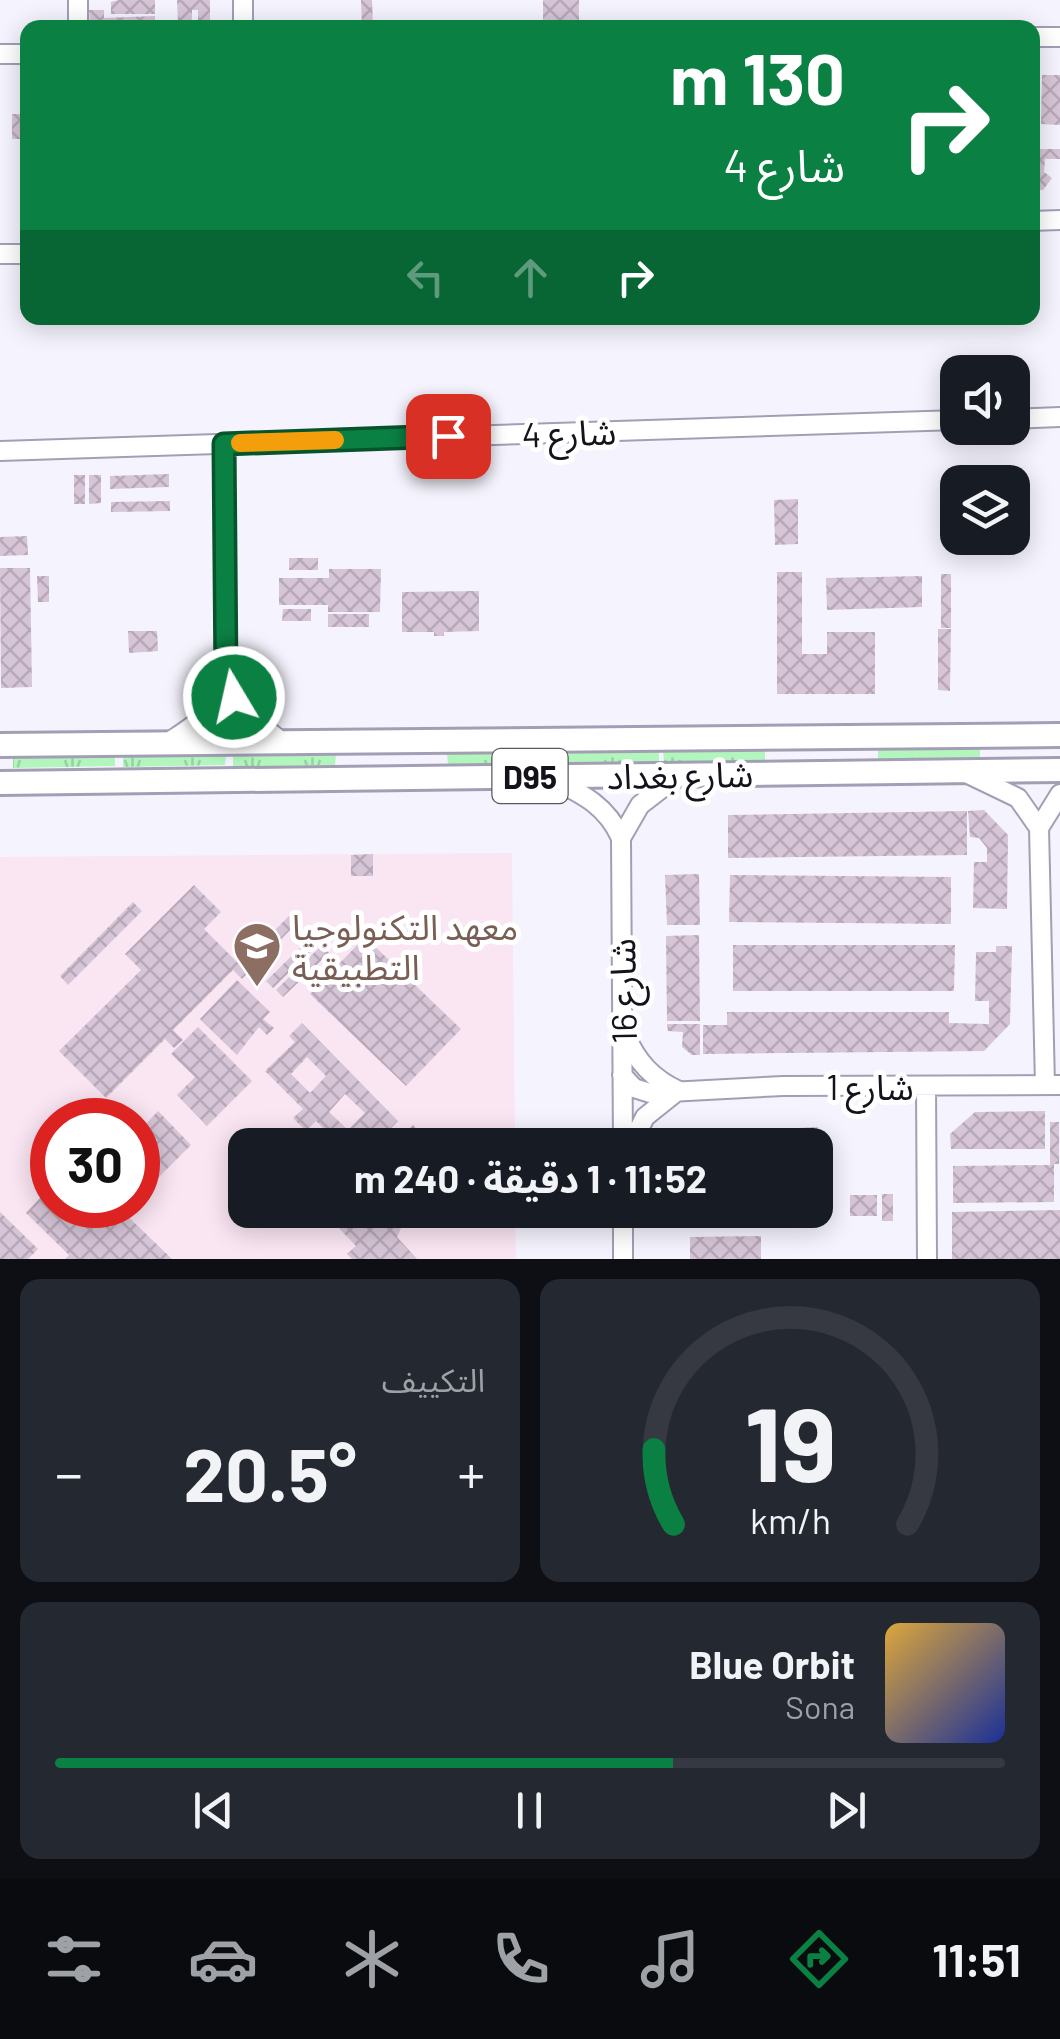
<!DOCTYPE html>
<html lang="ar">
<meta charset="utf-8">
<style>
:root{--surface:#171b24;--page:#242831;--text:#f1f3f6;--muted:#9ea1a6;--line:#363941;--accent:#0b8043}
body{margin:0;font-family:Barlow,"Noto Sans Arabic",sans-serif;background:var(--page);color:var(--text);direction:rtl;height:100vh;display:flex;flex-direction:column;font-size:38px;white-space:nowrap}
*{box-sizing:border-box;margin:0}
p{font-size:32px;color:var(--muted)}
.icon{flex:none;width:55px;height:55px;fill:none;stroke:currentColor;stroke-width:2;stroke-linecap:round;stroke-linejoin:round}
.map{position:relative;height:1259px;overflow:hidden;direction:ltr}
.details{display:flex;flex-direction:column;gap:20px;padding:20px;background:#0d0f14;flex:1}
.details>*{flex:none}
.hud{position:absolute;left:20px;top:20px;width:1020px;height:305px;border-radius:20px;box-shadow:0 5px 25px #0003;direction:rtl;background:#0b8043;color:#fff;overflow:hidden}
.fabs{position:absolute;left:940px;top:355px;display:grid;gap:20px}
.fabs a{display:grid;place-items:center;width:90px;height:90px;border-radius:20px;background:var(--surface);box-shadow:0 5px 25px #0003;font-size:50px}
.speed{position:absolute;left:30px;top:1098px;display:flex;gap:20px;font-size:50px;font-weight:700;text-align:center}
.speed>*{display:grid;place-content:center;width:130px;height:130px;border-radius:50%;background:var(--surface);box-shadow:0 5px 25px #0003;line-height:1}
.speed .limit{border:15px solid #d22;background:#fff;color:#111}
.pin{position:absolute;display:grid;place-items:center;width:85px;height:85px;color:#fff;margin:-42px;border-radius:20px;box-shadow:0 5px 15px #0006}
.me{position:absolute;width:110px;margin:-55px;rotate:351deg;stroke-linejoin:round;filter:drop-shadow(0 0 8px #0008)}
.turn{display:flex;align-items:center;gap:35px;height:210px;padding:0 30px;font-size:45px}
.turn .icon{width:130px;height:130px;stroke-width:2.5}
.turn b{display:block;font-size:70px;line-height:85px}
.lanes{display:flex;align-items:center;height:95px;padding:0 30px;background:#0003;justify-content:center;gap:50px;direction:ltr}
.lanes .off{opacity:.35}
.big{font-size:75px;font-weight:700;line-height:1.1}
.details .tile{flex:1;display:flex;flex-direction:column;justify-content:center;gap:15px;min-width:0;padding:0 35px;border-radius:20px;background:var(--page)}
.details .dial{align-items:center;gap:0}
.dial svg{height:260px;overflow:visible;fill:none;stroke:var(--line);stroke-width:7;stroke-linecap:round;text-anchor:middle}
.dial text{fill:var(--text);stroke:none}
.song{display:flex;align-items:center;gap:30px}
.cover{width:120px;height:120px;border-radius:15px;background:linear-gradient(135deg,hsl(40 70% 55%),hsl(230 70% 35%))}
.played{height:10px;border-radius:5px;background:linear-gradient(90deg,var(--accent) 65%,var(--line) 65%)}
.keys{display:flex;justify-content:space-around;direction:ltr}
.heat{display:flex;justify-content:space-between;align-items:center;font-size:55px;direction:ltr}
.details .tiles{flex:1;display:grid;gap:20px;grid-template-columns:1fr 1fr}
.tile:last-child{grid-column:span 2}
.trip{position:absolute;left:228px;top:1128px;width:605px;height:100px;border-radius:20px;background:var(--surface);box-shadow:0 5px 25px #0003;font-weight:700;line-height:100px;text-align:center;direction:rtl}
.tab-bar{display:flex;height:160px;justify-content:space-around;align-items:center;background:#090b0e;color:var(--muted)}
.tab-bar .icon{width:70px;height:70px}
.tab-bar .selected{color:var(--accent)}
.tab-bar b{font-size:45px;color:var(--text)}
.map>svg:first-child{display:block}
.education{fill:#fae5f3;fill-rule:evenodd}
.grass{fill:url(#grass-tufts)}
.building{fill:url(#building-cross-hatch);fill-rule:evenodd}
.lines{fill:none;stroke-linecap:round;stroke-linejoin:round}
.minor-casing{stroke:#a29fb5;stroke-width:22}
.major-casing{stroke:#a29fb5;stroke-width:28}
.minor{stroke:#fff;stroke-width:18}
.major{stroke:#fff;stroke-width:22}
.route-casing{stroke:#07532c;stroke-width:25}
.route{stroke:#0b8043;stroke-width:18}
.slow{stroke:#f59e0b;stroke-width:18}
.labels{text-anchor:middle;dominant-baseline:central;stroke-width:10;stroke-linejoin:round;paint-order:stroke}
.shield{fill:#fff;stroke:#5a5a5f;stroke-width:2.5}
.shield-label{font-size:32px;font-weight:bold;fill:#14131b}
.street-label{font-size:35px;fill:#14131b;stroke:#fff}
.education-label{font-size:35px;fill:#785e54;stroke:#fff;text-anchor:start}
</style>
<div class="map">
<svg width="1060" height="1259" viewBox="0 0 1060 1259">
<defs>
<pattern id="grass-tufts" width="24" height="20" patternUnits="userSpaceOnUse" patternTransform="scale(2.5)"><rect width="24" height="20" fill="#b2f5bd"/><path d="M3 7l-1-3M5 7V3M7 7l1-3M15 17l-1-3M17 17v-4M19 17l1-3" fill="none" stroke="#98d1a2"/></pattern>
<pattern id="building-cross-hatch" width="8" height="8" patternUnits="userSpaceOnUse" patternTransform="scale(2.5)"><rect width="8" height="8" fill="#d6c5d7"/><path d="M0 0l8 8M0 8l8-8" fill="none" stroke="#b7a8b8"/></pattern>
</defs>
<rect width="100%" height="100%" fill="#f5f4fe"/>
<path class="education" d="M512,853L515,1145H245V1210H515L516,1259H0V857ZM52,1120H138V1205H52Z"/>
<path class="grass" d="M878,749H980V759L878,760Z
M659,751V762L556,763V752Z
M663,751H765V761L664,762Z
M447,753H551V763L448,765Z
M226,755L225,765L123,767V756Z
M233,755H336L335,765L233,767Z
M13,756H115V766L13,768Z"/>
<path class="building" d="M119,0H155V14H111V2Z
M177,0H210V22L198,23V10H192V22L178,23Z
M361,0H372L373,27H362Z
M543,0H579V25H543Z
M89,10H104V18L155,16V26L90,28Z
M1042,75H1060V125L1041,124Z
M12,114H28V139H12Z
M1032,149H1060V159H1045L1044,172L1052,178L1043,190H1032Z
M169,474V487L110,489V476Z
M74,475H85V504H74Z
M89,475H101V503L89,504Z
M798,499V544L775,545L774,500Z
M170,501V511L111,512V502Z
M27,536L28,555L0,556V537Z
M289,558H318V570H289Z
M0,568H30L32,687L1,688Z
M329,569H381L380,612H328V605H279V578H329Z
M777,572H802V654H827V632H875V694H777Z
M941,574H951V628H941Z
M37,576H49V602H38Z
M922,576V607L827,610L826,578Z
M479,591V631L444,632V636H434V632H402V592Z
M283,609H311V621H282Z
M328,614H369V627H328Z
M938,629H951L950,691L938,690Z
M128,631H157L158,651L129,653Z
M984,810L1008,835L1007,909L973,908L974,862H987V848L979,838L970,837L968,811Z
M967,811V855L728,858V815Z
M373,854V876H351V855Z
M699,874L700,925H667L665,875Z
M730,875L951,877V924L729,922Z
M194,885L221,912L204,929L240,965L293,912L301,919L242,979L233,970L173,1030L183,1040L174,1048L165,1039L106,1098L59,1051L141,970L125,954Z
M133,902L142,911L68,985L60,976Z
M699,935L700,1021H667L666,936Z
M312,936L319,943L273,988L266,981Z
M365,937L461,1029L406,1086L310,994Z
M322,945L329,953L283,997L276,990Z
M733,945H955L954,991H733Z
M996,946H1012L1010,1024L984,1051L703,1054V1025H727V1012H949V1023L989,1024V1001H975L976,952H996Z
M237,980L270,1012L263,1019L274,1028L267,1035L259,1027L237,1055L200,1019Z
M302,1023L398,1121L378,1142L373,1136L364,1145H340L316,1121L306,1131L293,1118L303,1109L265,1071L295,1042L289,1036ZM307,1057L326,1076L310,1093L291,1074ZM345,1094L365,1113L348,1130L329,1112Z
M667,1024H700V1055H692L682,1047L683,1032L668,1031Z
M198,1027L252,1081L207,1126L177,1095L195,1077L171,1054Z
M158,1111L191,1145L138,1198V1132Z
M1045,1111V1149H951L950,1134L975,1112Z
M1050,1122H1059V1164H1054V1202L953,1203V1166L1050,1165Z
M413,1125L432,1145H414L404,1134Z
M818,1127V1141H799L798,1128Z
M52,1185V1205H116L172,1259H65L69,1255L26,1213Z
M882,1194H893V1221H882Z
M850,1195H877V1216H850Z
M331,1210H400L406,1217L397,1237L417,1259H352L347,1254L356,1246L330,1219Z
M1060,1210V1259H952V1212Z
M0,1212L38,1249L28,1259H0Z
M761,1236V1259H690V1237Z"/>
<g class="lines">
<g class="minor-casing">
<path id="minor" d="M78,0V28
M243,0V28
M1032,37H1060
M0,54H28
M1032,221L1060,220
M0,254H28
M1012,419L1060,417
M0,451L958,420
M226,679L245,712L282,742
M166,744C197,723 213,716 226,679L224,444
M966,773L1018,798L1039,828
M548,777C580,793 606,804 621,838L623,1145
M621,838L640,805L679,775
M626,1036C637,1062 653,1079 679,1091
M622,1075L634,1088L650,1093L783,1086L1060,1085
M1045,1085L1039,828L1060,794
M926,1086L927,1259
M631,1145L645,1117L675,1093
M623,1210V1259"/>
</g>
<g class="major-casing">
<path id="major" d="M0,745L1060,735
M0,783L1060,770"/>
</g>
<use href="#minor" class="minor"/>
<use href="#major" class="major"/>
</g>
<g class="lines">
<g class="route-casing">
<path id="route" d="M234,697L226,679L224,444L448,436"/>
</g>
<use href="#route" class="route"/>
<path class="slow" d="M240,443L335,440"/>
</g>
<defs>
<g id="university-pin" transform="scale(2.5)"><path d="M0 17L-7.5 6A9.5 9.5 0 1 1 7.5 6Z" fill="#8d6e63" stroke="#fff"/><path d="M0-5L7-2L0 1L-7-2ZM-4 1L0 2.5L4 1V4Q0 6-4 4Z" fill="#fff"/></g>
</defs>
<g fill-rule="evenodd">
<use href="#university-pin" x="257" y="946"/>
</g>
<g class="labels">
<rect class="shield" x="492.5" y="749" width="75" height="54" rx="8"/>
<g class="shield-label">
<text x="530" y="776">D95</text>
</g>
<g class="street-label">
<text transform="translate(569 432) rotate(-2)">شارع 4</text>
<text transform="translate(680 774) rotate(-1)">شارع بغداد</text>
<text transform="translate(622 991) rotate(-91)">شارع 16</text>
<text x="870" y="1086">شارع 1</text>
</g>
<g class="education-label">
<text x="292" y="926">معهد التكنولوجيا<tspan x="292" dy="40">التطبيقية</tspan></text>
</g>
</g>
</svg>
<div class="fabs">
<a><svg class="icon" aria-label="sound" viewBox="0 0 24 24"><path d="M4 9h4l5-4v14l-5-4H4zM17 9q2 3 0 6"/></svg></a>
<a><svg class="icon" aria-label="layers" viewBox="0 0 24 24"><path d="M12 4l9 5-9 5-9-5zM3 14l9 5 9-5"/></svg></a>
</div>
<div class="speed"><div class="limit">30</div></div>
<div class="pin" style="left:448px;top:436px;background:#d93025"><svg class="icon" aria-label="arrive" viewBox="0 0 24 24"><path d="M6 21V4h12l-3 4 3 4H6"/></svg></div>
<svg class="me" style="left:234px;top:697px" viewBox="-20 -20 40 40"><circle r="17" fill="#0b8043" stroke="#fff" stroke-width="3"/><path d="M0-11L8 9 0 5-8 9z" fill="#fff"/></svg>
<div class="trip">11:52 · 1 دقيقة · 240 m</div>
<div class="hud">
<div class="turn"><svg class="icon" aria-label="right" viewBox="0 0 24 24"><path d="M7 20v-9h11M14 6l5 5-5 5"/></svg><div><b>130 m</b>شارع 4</div></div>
<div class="lanes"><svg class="icon off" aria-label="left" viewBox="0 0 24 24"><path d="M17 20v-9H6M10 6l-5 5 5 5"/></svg><svg class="icon off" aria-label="ahead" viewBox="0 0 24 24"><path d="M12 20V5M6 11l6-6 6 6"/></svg><svg class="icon" aria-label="right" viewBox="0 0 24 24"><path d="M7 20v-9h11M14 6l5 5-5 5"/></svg></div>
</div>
</div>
<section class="details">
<div class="tiles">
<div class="tile dial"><svg viewBox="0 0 100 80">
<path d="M14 69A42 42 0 1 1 86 69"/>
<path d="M14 69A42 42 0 0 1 8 46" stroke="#0b8043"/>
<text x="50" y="56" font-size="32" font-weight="700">19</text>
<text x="50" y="72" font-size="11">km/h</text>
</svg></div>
<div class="tile"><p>التكييف</p>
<div class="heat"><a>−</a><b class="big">20.5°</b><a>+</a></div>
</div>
<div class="tile">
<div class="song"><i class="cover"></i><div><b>Blue Orbit</b><p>Sona</p></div></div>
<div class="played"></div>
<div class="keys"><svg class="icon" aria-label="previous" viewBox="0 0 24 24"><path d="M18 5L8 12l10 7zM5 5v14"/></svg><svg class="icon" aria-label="pause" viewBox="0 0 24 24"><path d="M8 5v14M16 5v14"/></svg><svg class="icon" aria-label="next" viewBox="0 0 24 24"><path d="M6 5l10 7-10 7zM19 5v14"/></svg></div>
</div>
</div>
</section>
<nav class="tab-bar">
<b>11:51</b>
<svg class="icon selected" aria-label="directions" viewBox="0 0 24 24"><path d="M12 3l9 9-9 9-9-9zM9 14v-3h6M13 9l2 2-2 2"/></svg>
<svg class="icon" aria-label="music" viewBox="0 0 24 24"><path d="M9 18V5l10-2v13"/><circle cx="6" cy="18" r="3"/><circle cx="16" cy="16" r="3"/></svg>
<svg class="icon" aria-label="phone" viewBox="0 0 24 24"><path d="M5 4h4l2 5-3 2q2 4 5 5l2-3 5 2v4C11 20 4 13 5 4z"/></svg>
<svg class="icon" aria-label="climate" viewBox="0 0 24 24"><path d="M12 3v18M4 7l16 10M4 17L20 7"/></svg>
<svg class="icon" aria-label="car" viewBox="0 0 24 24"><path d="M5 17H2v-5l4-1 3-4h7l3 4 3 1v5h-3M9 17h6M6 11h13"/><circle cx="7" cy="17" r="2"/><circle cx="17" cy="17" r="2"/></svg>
<svg class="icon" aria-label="filters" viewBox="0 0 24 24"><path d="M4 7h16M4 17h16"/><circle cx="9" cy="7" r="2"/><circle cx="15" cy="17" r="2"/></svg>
</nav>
